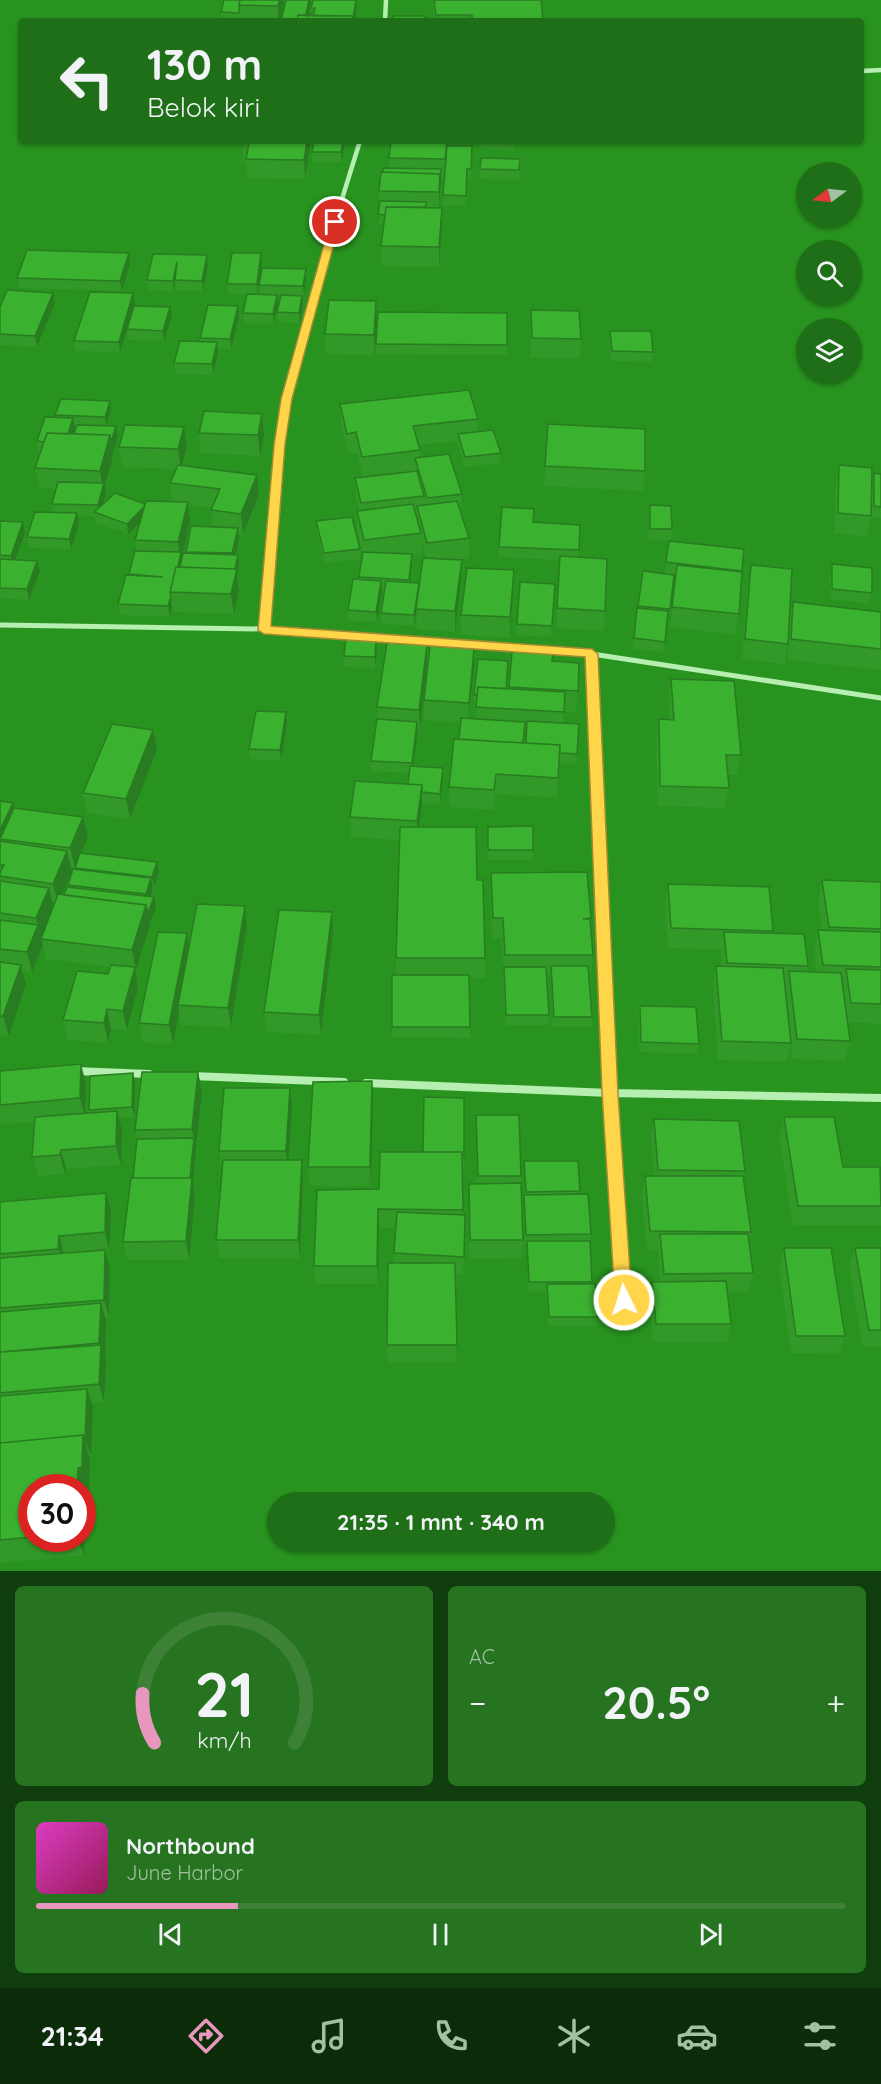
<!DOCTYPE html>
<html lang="id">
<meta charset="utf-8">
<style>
:root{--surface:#1e6f17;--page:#267420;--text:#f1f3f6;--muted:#a1c1a1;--line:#3c8136;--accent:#e797bd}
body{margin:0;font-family:Quicksand,sans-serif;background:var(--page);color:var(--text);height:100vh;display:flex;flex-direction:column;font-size:22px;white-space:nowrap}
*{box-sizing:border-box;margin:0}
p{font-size:20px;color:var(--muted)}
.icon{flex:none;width:33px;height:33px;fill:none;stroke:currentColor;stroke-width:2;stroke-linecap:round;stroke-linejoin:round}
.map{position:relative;height:1571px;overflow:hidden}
.side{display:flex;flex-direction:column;gap:15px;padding:15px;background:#103d0d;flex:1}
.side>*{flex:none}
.top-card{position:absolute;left:18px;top:18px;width:846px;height:126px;border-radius:6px;box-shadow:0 2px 4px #0004;background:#1e6f17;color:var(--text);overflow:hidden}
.needle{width:39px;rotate:255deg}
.tools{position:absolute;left:796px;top:162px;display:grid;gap:12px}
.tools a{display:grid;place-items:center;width:66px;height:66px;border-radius:50%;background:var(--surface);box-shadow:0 2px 4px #0004;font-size:30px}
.speed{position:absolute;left:18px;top:1474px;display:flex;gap:12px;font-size:30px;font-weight:700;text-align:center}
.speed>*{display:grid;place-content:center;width:78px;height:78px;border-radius:50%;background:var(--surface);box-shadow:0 2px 4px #0004;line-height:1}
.speed .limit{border:9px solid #d22;background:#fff;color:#111}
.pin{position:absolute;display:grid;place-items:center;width:51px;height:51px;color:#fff;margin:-26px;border:3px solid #fff;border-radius:50%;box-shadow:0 2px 6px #0007}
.me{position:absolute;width:66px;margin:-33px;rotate:356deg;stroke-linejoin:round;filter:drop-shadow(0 0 4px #0008)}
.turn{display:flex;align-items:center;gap:21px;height:126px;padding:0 30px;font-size:27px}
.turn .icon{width:78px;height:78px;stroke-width:2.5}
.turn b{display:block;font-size:42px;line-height:51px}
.big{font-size:45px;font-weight:700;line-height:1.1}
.side .widget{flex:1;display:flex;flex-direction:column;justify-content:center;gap:9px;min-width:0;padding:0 21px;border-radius:9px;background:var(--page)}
.side .dial{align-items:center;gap:0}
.dial svg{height:156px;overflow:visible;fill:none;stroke:var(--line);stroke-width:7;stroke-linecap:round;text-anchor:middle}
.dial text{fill:var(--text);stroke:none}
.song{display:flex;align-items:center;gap:18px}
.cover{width:72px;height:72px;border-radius:9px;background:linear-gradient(135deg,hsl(310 70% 55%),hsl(330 70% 35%))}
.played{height:6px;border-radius:3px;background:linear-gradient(90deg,var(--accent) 25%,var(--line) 25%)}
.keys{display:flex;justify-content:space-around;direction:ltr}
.heat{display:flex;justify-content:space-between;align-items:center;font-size:33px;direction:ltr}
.side .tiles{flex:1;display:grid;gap:15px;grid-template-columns:1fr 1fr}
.widget:last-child{grid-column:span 2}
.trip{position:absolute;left:267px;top:1492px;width:348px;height:60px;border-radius:30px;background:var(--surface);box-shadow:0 2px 4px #0004;font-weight:700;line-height:60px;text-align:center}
.menu{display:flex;height:96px;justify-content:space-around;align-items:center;background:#0c2c09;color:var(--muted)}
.menu .icon{width:42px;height:42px}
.menu .on{color:var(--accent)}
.menu b{font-size:27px;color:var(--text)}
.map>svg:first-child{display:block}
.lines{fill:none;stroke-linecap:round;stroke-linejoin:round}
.minor-far2{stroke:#b7eeb2;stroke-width:4.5}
.minor-far1{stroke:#b7eeb2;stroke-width:5}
.minor{stroke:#b7eeb2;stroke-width:8}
.wall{fill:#329828;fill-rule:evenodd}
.shaded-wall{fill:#297c21}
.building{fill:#3ab12f;stroke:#297c21;stroke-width:1.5}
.route{fill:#ffd54a;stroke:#a68a30;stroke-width:1.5}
</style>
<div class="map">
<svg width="881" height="1571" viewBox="0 0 881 1571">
<rect width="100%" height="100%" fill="#28941f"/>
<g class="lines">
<path class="minor-far2" d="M385,21L386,0
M861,71L881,70
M288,388L310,302L360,141"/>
<path class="minor-far1" d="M0,625L264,629L274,485L289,386
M264,629L592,654L881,698
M592,654L602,898"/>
<path class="minor" d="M602,897L610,1093L624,1300
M75,1071L149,1074
M192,1076L344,1082
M366,1083L610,1093L881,1098"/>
</g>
<path class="wall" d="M224,0H284V3L280,21H221V12Z
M313,0H357V6L355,21H281L311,4L309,14L312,16L311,8Z
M432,0H541L543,21H434Z
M242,141H343L344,148L342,162H312V152L313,145L310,144V148L305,179L248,178L246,162H243Z
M479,141H516L514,151L479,148Z
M523,141H549V143Z
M447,146H472L471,179H467L465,206L443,205L445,178H441L439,208H442V227L439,267L382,266L381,246L384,225L379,224V191L383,172L389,168V158Z
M481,158L520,159L519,180L480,179Z
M207,255L208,265L203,291H176L175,286L174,291L149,290L147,280Z
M262,263L257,294H260L259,285L306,269V279L304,296H302L303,306L300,323L278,322L277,312L281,295H277L278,305L273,324L244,323L243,313L247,294H228L227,284Z
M130,264L122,291L19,288L17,278Z
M133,293L134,306L172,317L164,341L128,340L127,331L120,352L75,351L74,341Z
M376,301L377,321L374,355L326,354L325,334Z
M55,303L37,347L0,345V307Z
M238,306L239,317L231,349H218V353L213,375L176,374L174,363L200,342V338Z
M531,310L581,339L580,358H531L530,330Z
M610,331L653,352L652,362L611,361L609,341Z
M376,344L507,345V355L376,354Z
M340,404L478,419V432L501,453L500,463L465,467L458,445V441L419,445L420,450V457L462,494L461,514L469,538V558L457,560H462L461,580L455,632L417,629L416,609L414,626L381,624V613L384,589H382L377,622L348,621V610L359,580L363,553L357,531V511H359L356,498L355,478L363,477L357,453L348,454L341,424ZM422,542L426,558L419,591V583L410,582L412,565V554L422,553Z
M111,411L107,426L118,437L113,453V456L105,485L106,494L104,503L145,504L172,502L170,483L176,469L122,467L119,447H187L182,466L257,475L259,495L243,534L238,533L239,539L235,555L239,566L237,575L239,590L234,614L173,612L172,607L170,617L120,615L118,604L137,551L135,540L140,523L128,534L96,523L94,516L77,515L79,524L71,549L29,548L27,537L53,512L52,504L56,489L39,488L35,468L41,452H39L37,441L56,417L55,415ZM188,505L212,508L211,510L213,527L186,552V553H183L190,522Z
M262,414L264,434L260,456L201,453L199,433Z
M548,424L645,471L643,491L544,486Z
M839,465L871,516L867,537L834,533L836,485Z
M874,473L881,474V518L871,517L872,484Z
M650,505L672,529L671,540L649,539V516Z
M0,521L23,522L25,533L16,560L37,561L40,571L29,600L0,598Z
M316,521L360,549V559L324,563L317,532Z
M534,522L580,525L578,557L605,611L604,631L556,628L560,560L498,557L499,547Z
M669,541L744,549L739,614L735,635L670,627L675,584L673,583L663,652L632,649L643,571L665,574Z
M832,564L872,593L869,604L830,599V575Z
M751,565L788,644L784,664L742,659L748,585Z
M520,582L555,584L551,637L516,635Z
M513,591L510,638L461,635V615Z
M793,602L881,612V670L788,660L789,622Z
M427,645V666L420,730H418L413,766L443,768V779L440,804L422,803L419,827L477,880L485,958V978H469L470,1038L392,1037V1027L396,975V958L399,840L351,837L350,817L408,784L409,773L371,771V761L378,719L377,707Z
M377,648L375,668L344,667V656Z
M512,652L553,661L579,663L576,712L564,711L563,723L579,724L576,764L559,763L557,798L495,794L494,810L449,807V787L459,739L461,723L424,720V700L474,669L469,719H476V705H474V695L509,689ZM524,730H527L526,743H523Z
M671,679L741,755L737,775H728L729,788L725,808L658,806L656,740L659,719L670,720L669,700Z
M287,723L281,761L250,759L249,749Z
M157,750L130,819L87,813L83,793Z
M0,801L14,808L88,837L81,853L159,872L154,887H153V889L150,897L156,907L149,923L150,925L136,970H135L138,987L127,1030L111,1029L108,1043L68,1040L63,1020L108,974L110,967L46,959L41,939L47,925L41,938L43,945L32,972L23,971L26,984L9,1036L0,1035ZM71,868H75V870L68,885V887L64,895H62L72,871Z
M488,827L533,850V860H488Z
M491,873L593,955L591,975H589L592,1017L591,1027H553L551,975H547L549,1015L548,1025H505L502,938H492L490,893Z
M822,880L881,882V1024L848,1022L850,1041L845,1061L793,1059L791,1044L786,1062L718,1060L713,986L716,966H722L721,950L668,948L665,904L668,884L773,931L772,933L808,966L806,972H817L814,950L818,930H822L818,900Z
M332,912L333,932L321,1035L266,1032L264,1012Z
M247,926L231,1027L181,1025L179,1012L173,1044L143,1043L139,1023L189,945Z
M640,1006L699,1044L697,1054L639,1052L638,1016Z
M0,1071L86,1084L85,1113H89V1110L133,1073L135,1083V1117L119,1118L122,1130L121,1165L66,1169L65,1174L38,1176L32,1157L34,1122L0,1124Z
M198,1072L202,1092L193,1183L195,1197L189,1260H128L123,1242L133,1178L137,1139L135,1130Z
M372,1081L373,1101L371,1186H310L308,1167Z
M290,1088L292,1108L289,1160L303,1179L300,1258H219L216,1240L222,1170L219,1151Z
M464,1098V1165H462L463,1215L465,1233L463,1275L455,1274L456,1362H388L387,1345L394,1263L396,1228H379L378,1284H316L314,1266L379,1189L423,1152Z
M476,1115L521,1176L523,1240L522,1258L469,1259V1184H477Z
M784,1117L843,1167L881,1170V1225H793L779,1136Z
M654,1119L745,1171L743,1176L751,1232L749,1241L753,1273L749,1291L727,1292L731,1324L727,1342H653L649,1300L652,1282H660L658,1250H647L642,1195L645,1176H654L651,1138Z
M524,1161L580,1191V1194L591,1234L590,1243L592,1284L598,1317L597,1326H548L546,1291L528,1292L527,1244H525L524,1204L525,1195L524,1170Z
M0,1202L111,1212L109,1250L105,1251L110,1268L109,1317L105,1318L106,1321L105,1359L106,1362L104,1402L92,1403L93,1406L91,1456H90V1459L89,1491H86L84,1555L0,1563ZM32,1488L82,1539H32Z
M784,1248L845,1336L839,1354L791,1353L779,1266Z
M855,1248H881V1347H863L849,1266Z"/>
<path class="shaded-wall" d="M280,0H284V3L280,21H279L278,6Z
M309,0H311V4L307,21L306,14Z
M356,0L357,6L355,21H352Z
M307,141H310V148L305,179L304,160Z
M343,141L344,148L342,162L341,152Z
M441,169V179L439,211V192Z
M442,208V227L439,267V247Z
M129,253L130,264L122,291L120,281Z
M261,253L262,263L257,294V284Z
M207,255L208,265L203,291L202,281Z
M177,262L175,280V286L174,291L173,281Z
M306,269V279L304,296L303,286Z
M53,293L55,303L37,347L35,336Z
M133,293L135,304L120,352L119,342Z
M277,295L278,305L273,324V314Z
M302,296L303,306L300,323L299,313Z
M376,301L377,321L374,355V335Z
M238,306L239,317L231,349L230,339Z
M170,307L172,317L164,341L163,331Z
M217,342L218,353L213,375L212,364Z
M110,401L111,411L106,427L105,417Z
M262,414L264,434L260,456L258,435Z
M73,418L75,428L68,453L66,442Z
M116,426L118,437L113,453L111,442Z
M184,427L187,447L181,469L178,449Z
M110,435L113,456L105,485L106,494L100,516L98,505L103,489L100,471Z
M257,475L259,495L243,534L241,514Z
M188,502L190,522L182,558L172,592L180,556L178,542Z
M147,504L148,515L128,534L127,524Z
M77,513L79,524L71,549L69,539Z
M23,522L25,533L13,566L11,556Z
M238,528L239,539L234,564L232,553Z
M412,554V565L409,591V580Z
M238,555L239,566L237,575L239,590L234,614L231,594L233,577Z
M462,560L461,580L455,632V611Z
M37,561L40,571L29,600L27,589Z
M514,570L513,591L510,638V617Z
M381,581L382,592L377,622L376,612Z
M419,583V593L414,626V615Z
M171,596L172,607L170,617L168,606Z
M376,638L377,648L375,668V657Z
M427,645V666L420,730L419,710Z
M474,649V669L468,723L469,703Z
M286,712L287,723L281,761L280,750Z
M417,722L418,732L412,774V763Z
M153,730L157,750L130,819L126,799Z
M443,768V779L440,804V794Z
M422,785V805L417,842V821Z
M13,803L15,813L0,839V830Z
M83,817L88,837L75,868L70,848Z
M67,851L72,871L58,904L53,884Z
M157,862L159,872L154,887L152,877Z
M151,878L153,889L148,905L146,894Z
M49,888L54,908L41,938L43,945L32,972L27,952L38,925L36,918Z
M154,897L156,907L150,923L148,913Z
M146,905L150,925L136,970L132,950Z
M245,906L247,926L231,1027L228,1008Z
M332,912L333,932L321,1035L319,1015Z
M187,933L190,953L178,1005L179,1012L173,1044L169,1025Z
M21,965L26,984L9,1036L3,1016Z
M135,967L138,987L127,1030L123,1011Z
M107,1009L111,1029L108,1043L104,1023Z
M81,1064L86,1084L85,1118L80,1098Z
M198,1072L202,1092L196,1148L192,1129Z
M133,1073L135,1083V1117L132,1107Z
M372,1081L373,1101L371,1186L370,1167Z
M290,1088L292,1108L288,1170L286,1151Z
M117,1111L122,1130L121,1165L116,1146Z
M194,1138L196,1148L193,1183L195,1197L189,1260L186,1241Z
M61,1150L66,1169L65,1174L60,1155Z
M302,1160L303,1179L300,1258L298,1240Z
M106,1193L111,1212L109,1250L105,1232Z
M378,1209L379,1228L378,1284L377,1266Z
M59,1236L64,1254V1267L58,1249Z
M105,1250L110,1268L109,1317L104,1300Z
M101,1303L106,1321L105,1359L106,1362L104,1402L99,1384L100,1347L99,1343Z
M87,1389L93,1406L91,1456L85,1440Z
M83,1435L90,1459L89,1491H86L84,1555L78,1539H82V1488H77L78,1468Z"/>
<path class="building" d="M224,0H240L239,5V13L221,12Z
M240,0H280L278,6L239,5Z
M286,0H309L306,14H310V16L298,15L297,21H281Z
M313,0H356L353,19V16H313L315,8H311Z
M434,0H541L543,21H472V15H436Z
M298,15L353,16L352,21H297Z
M393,16H425V21H394Z
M242,141H307L304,160L246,159L249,143H241Z
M314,141H343L341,152H312Z
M391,141H447L445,159L389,158Z
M447,146H472L471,169H467L466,196L443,195Z
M481,158L520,159L519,170L480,169Z
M383,168L441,169L440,182V174L383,172Z
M381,172L440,174L439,192L379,191Z
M380,201L426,202V207H386L385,215L378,214Z
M386,207L442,208L439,247L381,246Z
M27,250L129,253L120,281L17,278Z
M232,253H261L257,284H227Z
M153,254L207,255L202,281L175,280L177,262L173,281L147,280Z
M262,268L306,269L303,286L259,285Z
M7,290L53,293L35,336L0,334V307Z
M90,292L133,293L119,342L74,341Z
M247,294L277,295L273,314L243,313Z
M281,295L302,296L299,313L277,312Z
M329,300L376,301L374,335L325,334Z
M208,305L238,306L230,339L200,338Z
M134,306L170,307L163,331L127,329Z
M531,310L579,311L581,339L532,338Z
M378,312L507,313V345L376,344Z
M610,331H651L653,352L612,351Z
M180,341L217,342L212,364L174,363Z
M469,390L478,419L413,426L420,450L362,457L356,432L347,434L340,404Z
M61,399L110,401L105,417L55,415Z
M204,411L262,414L258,435L199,433Z
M45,417L73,418L68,434L47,433L44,442L37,441Z
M548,424L645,429V471L545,466Z
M77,425L116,426L111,442L110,435L74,434Z
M125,425L184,427L178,449L119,447Z
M493,430L501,453L465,457L458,434Z
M47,433L110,435L100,471L35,468Z
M449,454L462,494L427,498L415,458Z
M178,465L257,475L241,514L211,510L220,489L170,483Z
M839,465L872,468L871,516L838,513Z
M417,471L424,496L361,503L355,478Z
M874,473L881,474V507L874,506Z
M58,482L104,483L98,505L52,504Z
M115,493L145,504L144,507L127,524L94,512Z
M146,501L188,502L178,542L135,540Z
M457,501L469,538L427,543L417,506Z
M413,504L421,533L364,540L357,511Z
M650,505L671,506L672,529H650Z
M502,507L534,509L533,522L580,525L579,550L499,547Z
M35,512L77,513L69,539L27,537Z
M352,517L360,549L324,553L316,521Z
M0,521L23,522L11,556L0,555Z
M191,526L238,528L232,553L186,552Z
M669,541L744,549L742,571L666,562Z
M135,551L181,552L178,567H176L170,592L171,596L168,606L118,604L126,575L163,577L129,574Z
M363,552L412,554L409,580L359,577Z
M183,553L238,555L235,569L180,567Z
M560,556L607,559L605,611L557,608Z
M423,558L462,560L455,611L416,609Z
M0,559L37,561L27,589L0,588Z
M832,564L872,568V593L832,589Z
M677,565L742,572L739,614L672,607Z
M751,565L792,569L788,644L745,639Z
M176,567L237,569L231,594L170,592Z
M467,568L514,570L510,617L461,615Z
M643,571L674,575L670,609L638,606Z
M353,579L381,581L376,612L348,610Z
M386,581L419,583L414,615L381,613Z
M520,582L555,584L552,626L517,624Z
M793,602L881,612V649L791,639Z
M637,608L668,611L665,642L634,638Z
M346,637L376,638L375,657L344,656Z
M387,643L427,645L419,710L377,707Z
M430,646L474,649L469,703L424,700Z
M512,652L553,654L552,661L579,663L578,691L509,687Z
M478,659L508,661L506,689L478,687L477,695H474Z
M671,679L734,681L741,755H726L729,788L660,786L659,719L674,720Z
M478,687L565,692L564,712L476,707Z
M256,711L286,712L280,750L249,749Z
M461,718L525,722L523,743L459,739Z
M377,719L417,722L412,763L371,761Z
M527,721L579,724L577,754L560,753V745L526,743Z
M112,724L153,730L126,799L83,793Z
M454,739L560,745L558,778L496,774L494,790L449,787Z
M410,766L443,768L440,794L422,792V785L408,784Z
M355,781L422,785L417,821L350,817Z
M0,801L13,803L0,830Z
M14,808L83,817L70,848L0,839Z
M533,826V850H488V827Z
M400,827H476L477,880H483L485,958H396Z
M0,841L67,851L53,884L0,876V873L4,865H0Z
M80,853L157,862L152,877L75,868Z
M73,869L151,878L146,894L68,885Z
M587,872L591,918L583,919H590L593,955H505L503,918H493L491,873Z
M822,880L881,882V929L829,927Z
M0,881L49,888L36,918L0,913Z
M668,884L769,887L773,931L671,928Z
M67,887L154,897L148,913L146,905L64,895Z
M58,894L146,905L132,950L41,939Z
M197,904L245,906L228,1008L178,1005Z
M279,910L332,912L319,1015L264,1012Z
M0,920L38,925L27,952L0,949Z
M818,930L881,932V967L823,965Z
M158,932L187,933L169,1025L139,1023Z
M724,932L804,934L808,966L727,963Z
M0,962L21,965L3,1016H0Z
M111,965L135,967L123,1011L107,1009L104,1023L63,1020L77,971L108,974Z
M551,966H588L592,1017H554Z
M716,966L783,968L791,1043L722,1041Z
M504,967H546L549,1015H506Z
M846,969L881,970V1004L851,1003Z
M789,971L841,973L850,1041L797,1039Z
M392,975H469L470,1027H392Z
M640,1006L696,1007L699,1044L641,1042Z
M81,1064L80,1098L0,1105V1071Z
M142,1072H198L192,1129L135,1130Z
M133,1073L132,1107L89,1110L90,1076Z
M372,1081L370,1167H308L313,1082Z
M224,1088H290L286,1151H219Z
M424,1097L464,1098V1155H462V1152H423Z
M117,1111L116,1146L61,1150L60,1155L32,1157L35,1117Z
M476,1115H519L521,1176H478Z
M784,1117H834L843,1167H880L881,1206H798Z
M654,1119L739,1121L745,1171L658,1170Z
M194,1138L190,1178H133L137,1139Z
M380,1152H462L463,1210L378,1209L377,1266H314L317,1190L379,1189Z
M223,1160H302L298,1240H216Z
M524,1161H578L580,1191L526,1192Z
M645,1176H743L751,1232L650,1231Z
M131,1178H192L186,1241L123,1242Z
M521,1183L523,1240H470L469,1184Z
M106,1193L105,1232L59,1236L58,1249L0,1254V1202Z
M588,1194L591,1234L526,1235L524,1195Z
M397,1212L465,1215L464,1257L394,1253Z
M660,1234H748L753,1273L664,1274Z
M527,1241H590L592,1282H529Z
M784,1248H831L845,1336H796Z
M855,1248H881V1330H869Z
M105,1250L104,1300L0,1308V1258Z
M388,1263H455L457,1345H387Z
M726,1281L731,1324H656L652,1282Z
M547,1284H595L598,1317H549Z
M101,1303L99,1343L1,1352L101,1345L99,1384L0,1393V1312Z
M87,1389L85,1440H84L83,1435L0,1443V1396Z
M83,1435L82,1467L78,1468L77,1488H32V1537L0,1540V1443Z"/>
<path class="route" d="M331,219L340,222L292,399L285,445L271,626L592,649L598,654L618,1093L632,1300L630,1306L624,1308L618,1306L615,1300L602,1093L585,657L264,634L258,630L274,445L281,399Z"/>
</svg>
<div class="tools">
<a><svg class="needle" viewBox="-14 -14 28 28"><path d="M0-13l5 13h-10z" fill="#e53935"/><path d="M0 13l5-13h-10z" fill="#a1c1a1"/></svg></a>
<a><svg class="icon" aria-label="search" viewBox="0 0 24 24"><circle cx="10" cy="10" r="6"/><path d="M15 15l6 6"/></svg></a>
<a><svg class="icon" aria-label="layers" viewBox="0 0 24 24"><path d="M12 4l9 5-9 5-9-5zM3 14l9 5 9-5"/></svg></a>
</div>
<div class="speed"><div class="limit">30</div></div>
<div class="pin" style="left:335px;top:222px;background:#d93025"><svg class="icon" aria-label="arrive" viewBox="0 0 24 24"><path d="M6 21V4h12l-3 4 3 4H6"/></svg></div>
<svg class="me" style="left:624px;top:1300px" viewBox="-20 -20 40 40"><circle r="17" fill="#ffd54a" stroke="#fff" stroke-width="3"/><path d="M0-11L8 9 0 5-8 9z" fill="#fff"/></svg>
<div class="trip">21:35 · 1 mnt · 340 m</div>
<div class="top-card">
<div class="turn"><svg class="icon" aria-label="left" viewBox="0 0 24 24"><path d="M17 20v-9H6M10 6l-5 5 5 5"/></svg><div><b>130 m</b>Belok kiri</div></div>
</div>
</div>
<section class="side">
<div class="tiles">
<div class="widget dial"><svg viewBox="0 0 100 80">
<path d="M14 69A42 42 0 1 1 86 69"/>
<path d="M14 69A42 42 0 0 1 8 44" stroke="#e797bd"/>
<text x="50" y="56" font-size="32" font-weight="700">21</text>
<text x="50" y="72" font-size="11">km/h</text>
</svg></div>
<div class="widget"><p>AC</p>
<div class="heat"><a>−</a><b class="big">20.5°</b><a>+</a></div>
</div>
<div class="widget">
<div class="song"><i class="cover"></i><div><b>Northbound</b><p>June Harbor</p></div></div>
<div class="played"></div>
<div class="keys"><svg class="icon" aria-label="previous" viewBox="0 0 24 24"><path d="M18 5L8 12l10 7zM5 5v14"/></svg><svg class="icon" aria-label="pause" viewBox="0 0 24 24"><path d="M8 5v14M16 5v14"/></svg><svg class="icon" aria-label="next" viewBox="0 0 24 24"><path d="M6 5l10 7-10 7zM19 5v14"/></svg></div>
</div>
</div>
</section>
<nav class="menu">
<b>21:34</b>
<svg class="icon on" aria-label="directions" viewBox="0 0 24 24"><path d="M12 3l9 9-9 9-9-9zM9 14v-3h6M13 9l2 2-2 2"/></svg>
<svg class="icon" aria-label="music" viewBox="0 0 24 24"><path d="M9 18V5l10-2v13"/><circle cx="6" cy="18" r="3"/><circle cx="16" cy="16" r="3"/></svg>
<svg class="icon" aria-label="phone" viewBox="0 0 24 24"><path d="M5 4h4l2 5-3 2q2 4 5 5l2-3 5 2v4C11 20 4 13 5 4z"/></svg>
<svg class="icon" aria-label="climate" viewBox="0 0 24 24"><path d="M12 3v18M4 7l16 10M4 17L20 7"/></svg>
<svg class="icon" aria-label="car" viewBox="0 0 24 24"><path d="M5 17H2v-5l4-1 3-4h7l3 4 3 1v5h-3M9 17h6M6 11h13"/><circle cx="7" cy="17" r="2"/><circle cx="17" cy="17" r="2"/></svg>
<svg class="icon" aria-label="filters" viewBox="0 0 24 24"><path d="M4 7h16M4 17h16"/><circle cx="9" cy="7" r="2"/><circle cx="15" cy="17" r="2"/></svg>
</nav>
